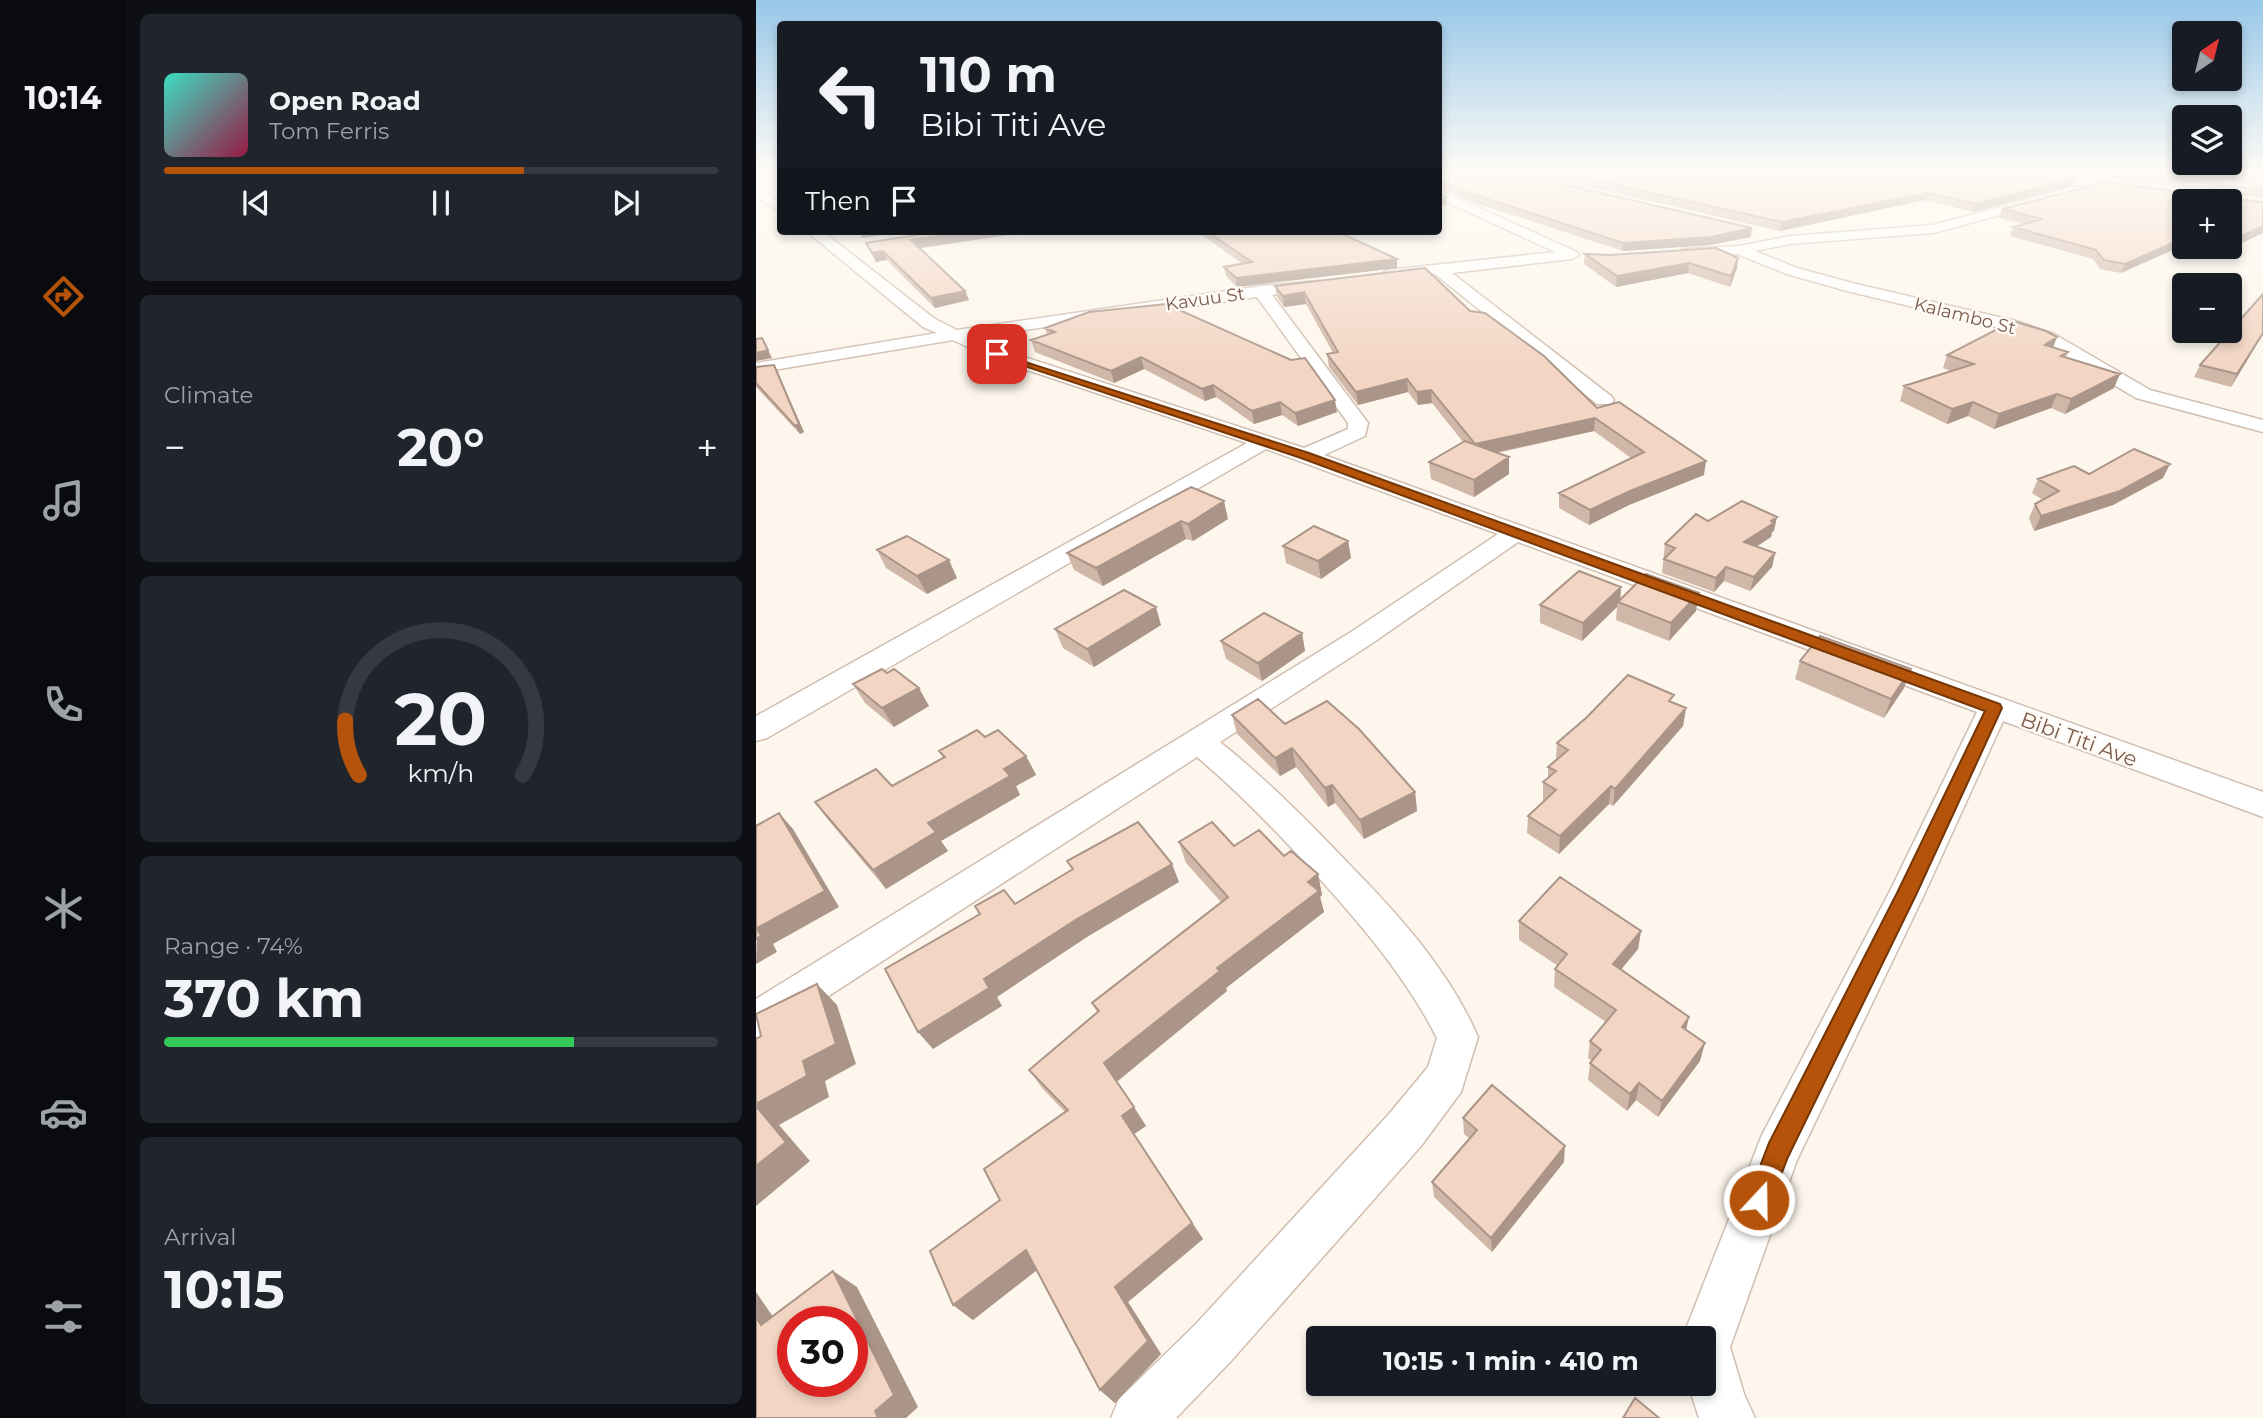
<!DOCTYPE html>
<meta charset="utf-8">
<style>
:root{--surface:#171b24;--page:#20242c;--text:#f1f3f6;--muted:#9ea1a6;--line:#363941;--accent:#b45309}
body{margin:0;font-family:Montserrat,sans-serif;background:var(--page);color:var(--text);height:100vh;display:flex;flex-direction:column;font-size:26px;white-space:nowrap}
*{box-sizing:border-box;margin:0}
p{font-size:23px;color:var(--muted)}
.icon{flex:none;width:38px;height:38px;fill:none;stroke:currentColor;stroke-width:2;stroke-linecap:round;stroke-linejoin:round}
.map{position:relative;flex:1;overflow:hidden}
.details{display:flex;flex-direction:column;gap:14px;padding:14px;background:#0d0f14;width:630px}
.details>*{flex:none}
.guide{position:absolute;left:21px;top:21px;width:665px;height:214px;border-radius:7px;box-shadow:0 4px 10px #0003;background:#171b24;color:var(--text);overflow:hidden}
.needle{width:46px;rotate:35deg}
.controls{position:absolute;left:1416px;top:21px;display:grid;gap:14px}
.controls a{display:grid;place-items:center;width:70px;height:70px;border-radius:7px;background:var(--surface);box-shadow:0 4px 10px #0003;font-size:35px}
.speed{position:absolute;left:21px;top:1306px;display:flex;gap:14px;font-size:35px;font-weight:700;text-align:center}
.speed>*{display:grid;place-content:center;width:91px;height:91px;border-radius:50%;background:var(--surface);box-shadow:0 4px 10px #0003;line-height:1}
.speed .limit{border:10px solid #d22;background:#fff;color:#111}
.pin{position:absolute;display:grid;place-items:center;width:60px;height:60px;color:#fff;margin:-30px;border-radius:14px;box-shadow:0 4px 10px #0006}
.me{position:absolute;width:77px;margin:-38px;rotate:21deg;stroke-linejoin:round;filter:drop-shadow(0 0 5px #0008)}
.turn{display:flex;align-items:center;gap:24px;height:147px;padding:0 28px;font-size:32px}
.turn .icon{width:91px;height:91px;stroke-width:2.5}
.turn b{display:block;font-size:49px;line-height:60px}
.then{display:flex;align-items:center;height:66px;padding:0 28px;background:#0003;gap:14px;font-size:26px}
.big{font-size:52px;font-weight:700;line-height:1.1}
.details .widget{flex:1;display:flex;flex-direction:column;justify-content:center;gap:10px;min-width:0;padding:0 24px;border-radius:10px;background:var(--page)}
.details .dial{align-items:center;gap:0}
.dial svg{height:182px;overflow:visible;fill:none;stroke:var(--line);stroke-width:7;stroke-linecap:round;text-anchor:middle}
.dial text{fill:var(--text);stroke:none}
.song{display:flex;align-items:center;gap:21px}
.cover{width:84px;height:84px;border-radius:10px;background:linear-gradient(135deg,hsl(170 70% 55%),hsl(340 70% 35%))}
.played{height:7px;border-radius:4px;background:linear-gradient(90deg,var(--accent) 65%,var(--line) 65%)}
.keys{display:flex;justify-content:space-around;direction:ltr}
.heat{display:flex;justify-content:space-between;align-items:center;font-size:38px;direction:ltr}
.charge{height:10px;border-radius:5px;background:linear-gradient(90deg,#34c759 74%,var(--line) 0)}
.trip{position:absolute;left:550px;top:1326px;width:410px;height:70px;border-radius:7px;background:var(--surface);box-shadow:0 4px 10px #0003;font-weight:700;line-height:70px;text-align:center}
main{display:flex;flex:1;min-height:0}
.dock{display:flex;flex-direction:column;width:126px;justify-content:space-around;align-items:center;background:#090b0e;color:var(--muted)}
.dock .icon{width:49px;height:49px}
.dock .selected{color:var(--accent)}
.dock b{font-size:32px;color:var(--text)}
.map>svg:first-child{display:block}
.lines{fill:none;stroke-linecap:round;stroke-linejoin:round}
.street-casing{stroke:#d1beb0;stroke-width:3}
.street{fill:#fff;fill-rule:evenodd}
.wall{fill:#d1b7a8}
.shaded-wall{fill:#aa9588}
.building{fill:#f3d5c3;stroke:#aa9588;stroke-width:2;fill-rule:evenodd}
.route{fill:#b45309;stroke:#753606;stroke-width:2}
.labels{text-anchor:middle;dominant-baseline:central;stroke-width:5;stroke-linejoin:round;paint-order:stroke}
.far-street-label{font-size:18px;fill:#7a5c4d;stroke:#fffaf3}
.street-label{font-size:21px;fill:#7a5c4d;stroke:#fffaf3}
</style>
<main>
<nav class="dock">
<b>10:14</b>
<svg class="icon selected" aria-label="directions" viewBox="0 0 24 24"><path d="M12 3l9 9-9 9-9-9zM9 14v-3h6M13 9l2 2-2 2"/></svg>
<svg class="icon" aria-label="music" viewBox="0 0 24 24"><path d="M9 18V5l10-2v13"/><circle cx="6" cy="18" r="3"/><circle cx="16" cy="16" r="3"/></svg>
<svg class="icon" aria-label="phone" viewBox="0 0 24 24"><path d="M5 4h4l2 5-3 2q2 4 5 5l2-3 5 2v4C11 20 4 13 5 4z"/></svg>
<svg class="icon" aria-label="climate" viewBox="0 0 24 24"><path d="M12 3v18M4 7l16 10M4 17L20 7"/></svg>
<svg class="icon" aria-label="car" viewBox="0 0 24 24"><path d="M5 17H2v-5l4-1 3-4h7l3 4 3 1v5h-3M9 17h6M6 11h13"/><circle cx="7" cy="17" r="2"/><circle cx="17" cy="17" r="2"/></svg>
<svg class="icon" aria-label="filters" viewBox="0 0 24 24"><path d="M4 7h16M4 17h16"/><circle cx="9" cy="7" r="2"/><circle cx="15" cy="17" r="2"/></svg>
</nav>
<section class="details">
<div class="widget">
<div class="song"><i class="cover"></i><div><b>Open Road</b><p>Tom Ferris</p></div></div>
<div class="played"></div>
<div class="keys"><svg class="icon" aria-label="previous" viewBox="0 0 24 24"><path d="M18 5L8 12l10 7zM5 5v14"/></svg><svg class="icon" aria-label="pause" viewBox="0 0 24 24"><path d="M8 5v14M16 5v14"/></svg><svg class="icon" aria-label="next" viewBox="0 0 24 24"><path d="M6 5l10 7-10 7zM19 5v14"/></svg></div>
</div>
<div class="widget"><p>Climate</p>
<div class="heat"><a>−</a><b class="big">20°</b><a>+</a></div>
</div>
<div class="widget dial"><svg viewBox="0 0 100 80">
<path d="M14 69A42 42 0 1 1 86 69"/>
<path d="M14 69A42 42 0 0 1 8 45" stroke="#b45309"/>
<text x="50" y="56" font-size="32" font-weight="700">20</text>
<text x="50" y="72" font-size="11">km/h</text>
</svg></div>
<div class="widget"><p>Range · 74%</p><b class="big">370 km</b><div class="charge"></div></div>
<div class="widget"><p>Arrival</p><b class="big">10:15</b></div>
</section>
<div class="map">
<svg width="1507" height="1418" viewBox="0 0 1507 1418">
<rect width="100%" height="100%" fill="#fdf6ec"/>
<g class="lines">
<g class="street-casing">
<path id="street" d="M1239,170H1270L1312,176L1318,180L1312,184L1245,173Z
M1326,170H1338L1348,185L1346,188L1177,233L1034,244L999,251L1041,268L1100,284L1260,321L1298,334L1394,390L1507,420V432L1380,398L1286,342L1249,329L1091,291L1031,274L981,254L928,257L921,253L928,249L983,246L1034,236L1177,225L1335,183Z
M0,188L24,202V211L0,197Z
M682,189L821,252L823,255L816,259L696,273L855,396L858,400L855,404H841L679,274L627,278L624,275L632,270L799,252L682,198Z
M50,231H66L179,319L201,330L505,286L563,281L566,284L563,287L516,295L612,423L609,436L568,455L1507,792V817L1247,721L1168,895L1041,1160L974,1347L988,1394L999,1418H943L932,1384H947V1339H926L1006,1135L1135,889L1221,712L762,542L615,644L464,742C509,778 549,818 588,859C640,912 692,968 722,1037L705,1092L665,1146L475,1361L420,1418H355L363,1399L439,1325L633,1114L672,1067L681,1038C651,979 608,928 563,878C525,836 485,794 441,757L14,1034L0,1040V999L595,632L742,534L510,449L11,738L0,741V716L491,443L235,358L197,340L0,373V363L181,333L167,327ZM501,297L592,423V429L548,448L247,350L219,337Z"/>
</g>
<use href="#street" class="street"/>
</g>
<path class="wall" d="M682,170L995,237L954,245L867,251L716,202L682,187Z
M759,170H1228L1256,176L1319,178L1316,186L1217,212L1169,200L1024,231Z
M1507,170V198L1351,178L1354,171Z
M1477,199L1507,202L1480,246L1474,244V201L1365,273L1344,269L1337,259L1254,236L1257,227L1269,224L1243,218L1246,209Z
M186,231H279L163,248L209,291L213,300L179,308L131,260L120,262L110,243Z
M440,231H580L641,259V268L481,287L470,276L468,267L487,264Z
M960,248L981,268L974,287L932,273L860,287L828,264L829,254L854,255Z
M519,286L714,311L841,408L948,475L873,505L833,525L803,508V493L875,458L838,431L741,453L753,474L718,497L675,479L673,462L707,442L676,403L662,405L652,392L602,405L573,367L571,354L577,353L550,304L528,307L521,297Z
M289,328L581,412L542,426L526,415L498,424L460,397L449,401L388,369L358,383L279,352L275,340L291,334Z
M1507,334L1475,387L1438,377L1444,365Z
M1297,348L1312,352L1310,357L1358,388L1309,414L1295,408L1238,429L1212,416L1191,424L1144,401L1148,386L1195,371L1187,368L1191,355Z
M18,365L48,432L44,434L0,387V367Z
M1333,474L1407,478L1357,505L1278,531L1273,518L1279,504L1287,500L1276,493L1282,479Z
M435,487L472,519L437,541L430,539L347,586L318,570L311,553Z
M952,521L1018,531L1016,532L1015,537L1000,547L1019,553L1016,567L994,591L968,581L958,592L906,573L909,544Z
M592,541L595,558L565,579L530,563L527,546Z
M121,550L201,578L171,594L130,568Z
M865,587L864,600L940,611L913,641L860,620L861,607L826,641L784,623V605Z
M405,625L338,667L307,648L299,629Z
M546,633L549,651L506,681L470,659L465,641Z
M1044,661L1155,669L1148,688L1128,718L1039,679Z
M97,684L173,706L138,727L109,703Z
M917,702L930,708L927,726L857,806L853,804L803,854L771,833L772,816L788,801L787,800V782L792,778V767L800,760L801,743Z
M476,715L529,724L659,792L661,811L608,839L579,803L572,807L540,767L524,776L481,734Z
M229,737L270,756L280,775L260,786L264,795L185,841L192,851L130,889L73,821L59,802L136,786L187,758L183,751Z
M423,842L478,846L528,856L562,874L566,895L564,897L568,912L470,988L471,991L361,1082L390,1126L378,1134L447,1239L372,1302L405,1354L359,1403L344,1390L281,1270L217,1320L197,1305L244,1200L309,1112L287,1089L273,1070L341,1012L336,1003L465,902L430,863Z
M763,921L885,931L882,949L865,969L930,1030L944,1061L902,1117L880,1100L871,1111L832,1080L834,1063L836,1061L832,1058L834,1041L850,1022L798,987L799,969L802,966L763,940Z
M707,1118L808,1162L736,1252L678,1197L676,1182L714,1139L708,1134Z"/>
<path class="shaded-wall" d="M1319,178L1316,186L1217,212L1220,204Z
M1171,193L1169,200L1024,231L1026,222Z
M690,197L691,205L682,207V199Z
M1507,226V233L1480,246L1484,237Z
M996,228L995,237L954,245L867,251V243Z
M103,231H155L106,238Z
M219,231H279L158,249L155,240Z
M1428,238V245L1365,273L1369,264Z
M127,251L131,260L120,262L116,253Z
M982,258L981,268L974,287L975,276Z
M641,259V268L481,287L480,278Z
M933,263L932,273L860,287L861,276Z
M209,291L213,300L179,308L175,298Z
M548,292L550,304L528,307L527,296Z
M1507,333V334L1475,387L1481,374Z
M1301,337L1296,351L1289,345Z
M6,338L16,358L0,361V353Z
M385,357L388,369L358,383L355,371Z
M18,365L48,432L44,434L39,426Z
M1364,374L1358,388L1309,414L1315,399Z
M651,379L652,392L602,405L600,392Z
M457,385L460,397L449,401L446,389Z
M675,390L676,403L662,405L661,392Z
M1301,394L1295,408L1238,429L1243,414Z
M579,400L581,412L542,426L539,413Z
M524,402L526,415L498,424L496,411Z
M1217,402L1212,416L1191,424L1196,409Z
M839,418L838,431L719,457V444Z
M753,457V474L718,497V480Z
M950,461L948,475L873,505L833,525L834,510L874,491Z
M1414,464L1407,478L1357,505L1278,531L1285,516Z
M468,501L472,519L437,541L432,524Z
M1021,517L1018,531L1016,532L1015,537L986,556L988,542Z
M425,521L430,539L347,586L340,568Z
M592,541L595,558L565,579L562,561Z
M1019,553L1016,567L994,591L998,577Z
M193,560L201,578L171,594L161,576Z
M970,567L968,581L958,592L960,578Z
M865,587L864,603L862,602L861,607L826,641L827,623Z
M943,593L940,611L913,641L915,623Z
M400,607L405,625L338,667L331,649Z
M546,633L549,651L506,681L502,663Z
M1155,669L1148,688L1128,718L1135,699Z
M163,688L173,706L138,727L126,708Z
M930,708L927,726L857,806L859,789Z
M536,748L540,767L524,776L519,758Z
M270,756L280,775L260,786L264,795L185,841L192,851L130,889L117,870L172,823L248,769Z
M576,785L579,803L572,807L569,788Z
M855,786L853,804L803,854L804,836Z
M659,792L661,811L608,839L604,820Z
M23,813L37,829L83,907L17,944L21,952L0,964L1,928Z
M416,864L423,882L331,937L241,997L246,1006L177,1049L162,1032L228,979L321,919Z
M562,874L566,895L564,897L568,912L470,988L471,991L360,1082L348,1063L461,968L552,882Z
M885,931L882,949L855,982L857,964Z
M61,984L81,1005L100,1064L69,1081L73,1097L23,1125L54,1161L0,1206V1104L47,1061Z
M933,1017L929,1035L926,1027Z
M949,1043L944,1061L902,1117L906,1101Z
M883,1083L880,1100L871,1111L874,1094Z
M378,1107L390,1126L378,1134L366,1116Z
M809,1146L808,1162L736,1252L735,1238Z
M436,1223L447,1239L372,1302L405,1354L359,1403L344,1390L359,1287Z
M270,1250L286,1266L217,1320L197,1305Z
M77,1271L101,1287L162,1407L150,1418H122Z
M0,1292L33,1340L5,1325L0,1317Z"/>
<path class="building" d="M682,170H745L996,228L955,237L867,243L716,194L682,180Z
M792,170H1228L1256,176H1270L1276,172L1319,178L1220,204L1171,193L1026,222Z
M1357,170H1507V190L1354,171Z
M1350,182L1454,196H1475L1477,199L1507,202V226L1484,237L1474,235V201H1428V238L1369,264L1348,260L1340,250L1257,227L1287,219L1246,209Z
M682,192L690,197L682,199Z
M186,231H219L155,240L209,291L175,298L127,251L116,253L110,243Z
M450,231H580L641,259L480,278L468,267L496,262Z
M960,248L982,258L975,276L933,263L861,276L829,254L854,255Z
M669,268L714,311L729,313L788,356L841,408L863,402L950,461L874,491L834,510L803,493L888,452L839,418L719,444L675,390L661,392L651,379L600,392L571,354L582,352L548,292L527,296L519,286Z
M1507,294V333L1481,374L1444,365Z
M410,304L535,360L549,358L579,400L539,413L524,402L496,411L457,385L446,389L385,357L355,371L275,340L299,332L289,328L333,312Z
M1257,321L1290,331L1301,337L1289,345L1312,352L1305,356L1364,374L1315,399L1301,394L1243,414L1217,402L1196,409L1148,386L1218,364L1191,355Z
M6,338L12,350L0,353V339Z
M18,365L43,424L39,426L0,383V367Z
M709,441L753,457L718,480L673,462Z
M1378,449L1414,464L1364,491L1285,516L1279,504L1303,491L1282,479L1318,466L1333,474Z
M435,487L468,501L432,524L425,521L340,568L311,553Z
M986,501L1021,517L1015,521L1018,523L988,542L1019,553L998,577L970,567L960,578L908,559L919,548L909,544L940,514L952,521Z
M558,526L592,541L562,561L527,546Z
M151,536L193,560L161,576L121,550Z
M823,571L865,587L827,623L784,605Z
M890,574L943,593L915,623L862,602Z
M368,590L400,607L331,649L299,629Z
M508,613L546,633L502,663L465,641Z
M1064,636L1155,669L1135,699L1044,661Z
M126,669L131,673L138,669L163,688L126,708L97,684Z
M872,675L918,695L913,701L930,708L859,789L855,786L804,836L772,816L800,790L787,782L800,771L792,767L812,750L801,743L830,718Z
M502,699L529,724L571,701L603,729L659,792L604,820L576,785L569,788L536,748L519,758L476,715Z
M221,730L229,737L242,730L270,756L248,769L254,776L172,823L180,832L117,870L59,802L120,769L136,786L189,757L183,751Z
M23,813L69,891L1,928L5,936L0,939V826Z
M382,822L416,864L321,919L228,979L233,988L162,1032L129,969L224,914L219,906L248,890L259,904L317,869L311,861Z
M456,822L478,846L503,830L528,856L535,851L562,874L552,882L563,891L461,968L464,971L348,1063L378,1107L366,1116L436,1223L359,1287L392,1341L344,1390L270,1250L197,1305L174,1251L244,1200L228,1169L312,1110L273,1070L343,1011L336,1003L472,897L423,842Z
M804,877L885,931L857,964L933,1017L926,1027L949,1043L906,1101L883,1083L874,1094L834,1063L845,1050L834,1041L860,1010L799,969L811,954L763,921Z
M61,984L80,1044L47,1061L51,1076L0,1104V1039L5,1036L0,1014Z
M736,1085L809,1146L735,1238L676,1182L721,1130L707,1118Z
M0,1106L30,1142L0,1166Z
M77,1271L138,1395L119,1411L122,1418H0V1317L5,1325ZM37,1321H96V1381H37Z
M879,1398L903,1418H867Z"/>
<linearGradient id="sky" x2="0" y2="1"><stop stop-color="#97c7e8"/><stop offset="0.46" stop-color="#fefbf6"/><stop offset="1" stop-color="#fefbf6" stop-opacity="0"/></linearGradient>
<rect width="1507" height="369" fill="url(#sky)"/>
<path class="route" d="M238,352L553,453L1244,704L1246,708L1160,895L1032,1157L1012,1209L1003,1213L994,1209L991,1200L1013,1143L1141,893L1229,711L545,458L238,356Z"/>
<g class="labels">
<g class="far-street-label">
<text transform="translate(449 299) rotate(-8)">Kavuu St</text>
<text transform="translate(1209 316) rotate(14)">Kalambo St</text>
</g>
<g class="street-label">
<text transform="translate(1323 739) rotate(20)">Bibi Titi Ave</text>
</g>
</g>
</svg>
<div class="controls">
<a><svg class="needle" viewBox="-14 -14 28 28"><path d="M0-13l5 13h-10z" fill="#e53935"/><path d="M0 13l5-13h-10z" fill="#9ea1a6"/></svg></a>
<a><svg class="icon" aria-label="layers" viewBox="0 0 24 24"><path d="M12 4l9 5-9 5-9-5zM3 14l9 5 9-5"/></svg></a>
<a>+</a>
<a>−</a>
</div>
<div class="speed"><div class="limit">30</div></div>
<div class="pin" style="left:241px;top:354px;background:#d93025"><svg class="icon" aria-label="arrive" viewBox="0 0 24 24"><path d="M6 21V4h12l-3 4 3 4H6"/></svg></div>
<svg class="me" style="left:1003px;top:1200px" viewBox="-20 -20 40 40"><circle r="17" fill="#b45309" stroke="#fff" stroke-width="3"/><path d="M0-11L8 9 0 5-8 9z" fill="#fff"/></svg>
<div class="trip">10:15 · 1 min · 410 m</div>
<div class="guide">
<div class="turn"><svg class="icon" aria-label="left" viewBox="0 0 24 24"><path d="M17 20v-9H6M10 6l-5 5 5 5"/></svg><div><b>110 m</b>Bibi Titi Ave</div></div>
<div class="then">Then<svg class="icon" aria-label="arrive" viewBox="0 0 24 24"><path d="M6 21V4h12l-3 4 3 4H6"/></svg></div>
</div>
</div>
</main>
